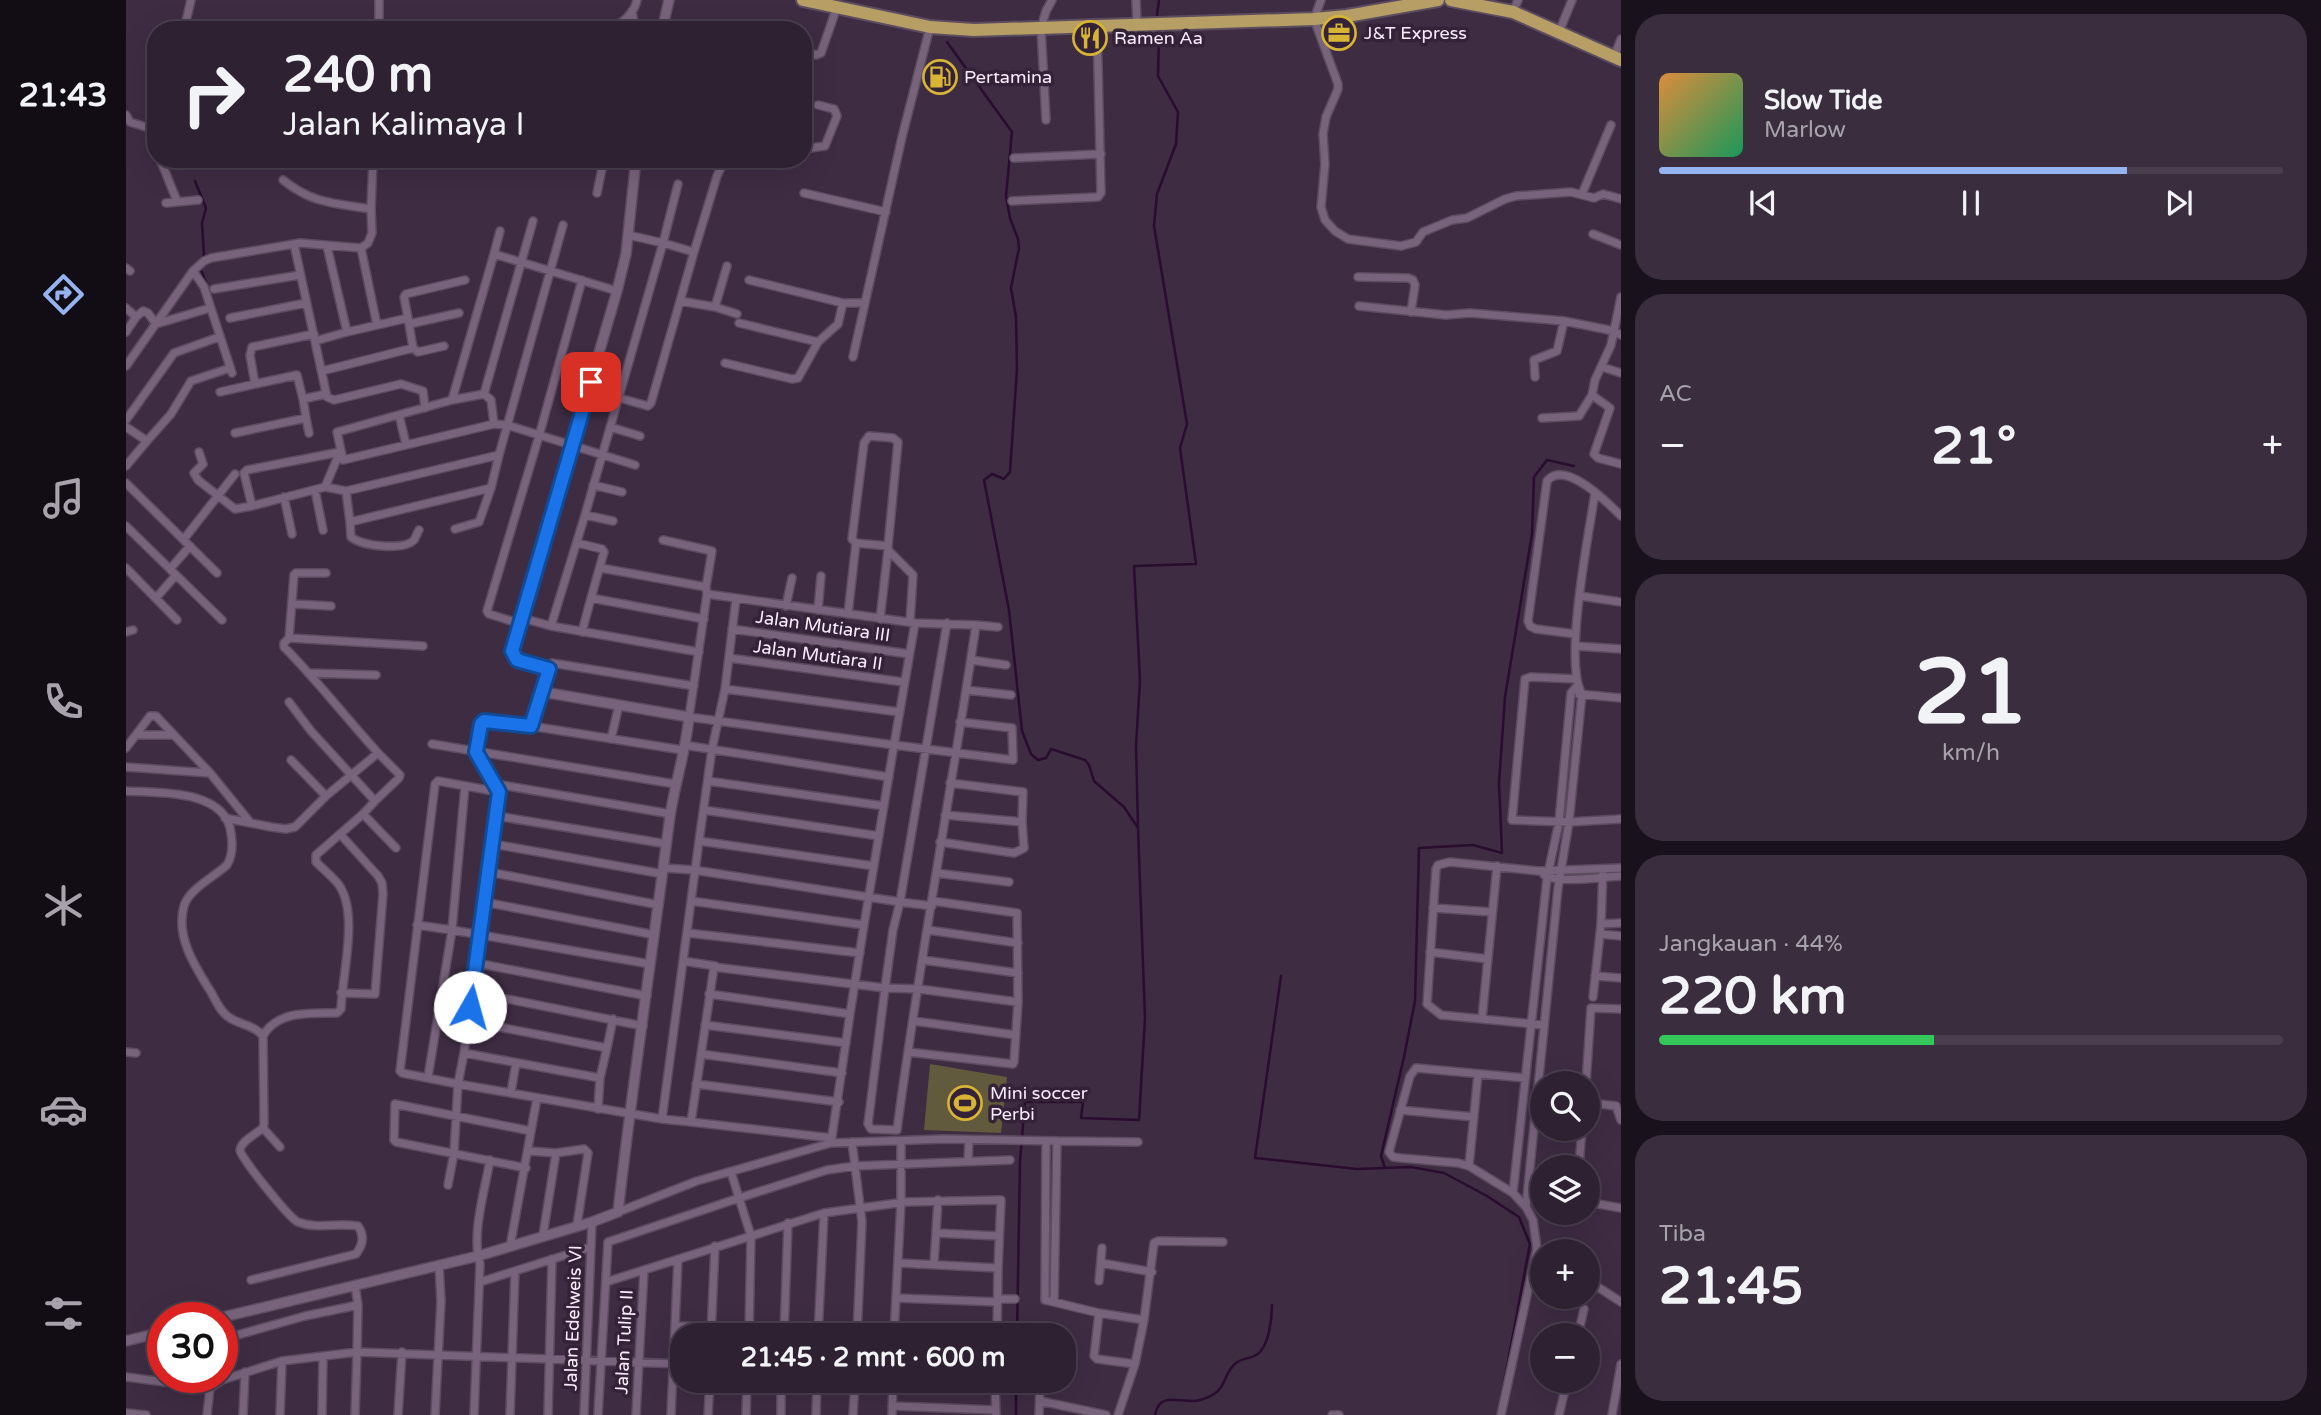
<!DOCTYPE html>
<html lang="id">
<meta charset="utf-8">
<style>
:root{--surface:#2e2132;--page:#3a2e3e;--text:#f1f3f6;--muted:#a7a3ac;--line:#493e4d;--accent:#95b2f1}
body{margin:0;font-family:"Varela Round",sans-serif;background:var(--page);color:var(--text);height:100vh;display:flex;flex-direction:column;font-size:26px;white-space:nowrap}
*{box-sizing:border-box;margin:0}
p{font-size:23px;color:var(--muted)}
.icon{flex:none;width:38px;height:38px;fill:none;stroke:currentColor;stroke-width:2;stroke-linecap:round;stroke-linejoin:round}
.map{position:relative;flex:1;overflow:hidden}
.details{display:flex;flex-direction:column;gap:14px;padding:14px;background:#19121c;width:700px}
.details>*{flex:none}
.top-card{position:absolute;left:21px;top:21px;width:665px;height:147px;border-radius:28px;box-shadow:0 7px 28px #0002,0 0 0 2px var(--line);background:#2e2132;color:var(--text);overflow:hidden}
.buttons{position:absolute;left:1404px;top:1071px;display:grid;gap:14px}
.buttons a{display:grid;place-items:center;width:70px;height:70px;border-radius:50%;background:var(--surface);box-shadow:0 7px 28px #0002,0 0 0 2px var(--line);font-size:35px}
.speed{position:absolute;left:21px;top:1302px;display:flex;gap:14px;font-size:35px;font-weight:700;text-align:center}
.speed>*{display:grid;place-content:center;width:91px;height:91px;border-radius:50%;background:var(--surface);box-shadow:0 7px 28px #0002,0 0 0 2px var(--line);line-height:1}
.speed .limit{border:10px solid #d22;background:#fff;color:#111}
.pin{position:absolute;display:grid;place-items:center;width:60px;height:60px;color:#fff;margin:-30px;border-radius:14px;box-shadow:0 4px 10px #0006}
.me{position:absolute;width:77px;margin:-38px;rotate:7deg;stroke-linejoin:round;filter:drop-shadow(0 0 5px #0008)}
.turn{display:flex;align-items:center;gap:24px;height:147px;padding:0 21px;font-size:32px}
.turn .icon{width:91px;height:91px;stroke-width:2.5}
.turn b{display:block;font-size:49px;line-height:60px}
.big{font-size:52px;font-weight:700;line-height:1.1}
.details .tile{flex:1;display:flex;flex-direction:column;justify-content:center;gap:10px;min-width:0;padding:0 24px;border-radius:28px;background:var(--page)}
.details .dial{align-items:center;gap:0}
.dial b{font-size:91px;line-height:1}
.song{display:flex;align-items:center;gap:21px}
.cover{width:84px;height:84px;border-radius:10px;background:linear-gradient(135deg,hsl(30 70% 55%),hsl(150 70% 35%))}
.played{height:7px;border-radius:4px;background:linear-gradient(90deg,var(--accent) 75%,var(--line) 75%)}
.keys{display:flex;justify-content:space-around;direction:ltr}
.heat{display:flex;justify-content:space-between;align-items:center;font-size:38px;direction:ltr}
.charge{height:10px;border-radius:5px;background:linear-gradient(90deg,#34c759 44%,var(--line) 0)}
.trip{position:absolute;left:544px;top:1323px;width:406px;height:70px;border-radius:28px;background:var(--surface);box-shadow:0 7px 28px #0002,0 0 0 2px var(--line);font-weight:700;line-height:70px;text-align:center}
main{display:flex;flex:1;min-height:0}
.tab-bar{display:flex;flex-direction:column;width:126px;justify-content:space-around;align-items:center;background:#120d14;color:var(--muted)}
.tab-bar .icon{width:49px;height:49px}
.tab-bar .current{color:var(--accent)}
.tab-bar b{font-size:32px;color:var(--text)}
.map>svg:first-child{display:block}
.green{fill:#625a3d}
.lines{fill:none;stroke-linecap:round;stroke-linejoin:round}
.stream{stroke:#290d2f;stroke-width:2.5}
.minor-casing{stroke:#5c4c60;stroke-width:10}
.tertiary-casing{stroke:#5c4c60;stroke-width:12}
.trunk-casing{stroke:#5c4c60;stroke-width:16}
.minor{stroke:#78637d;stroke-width:7}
.tertiary{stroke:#78637d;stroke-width:9}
.trunk{stroke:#b69e64;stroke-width:12}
.route-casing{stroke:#114b97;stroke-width:18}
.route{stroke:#1a73e8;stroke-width:12}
.labels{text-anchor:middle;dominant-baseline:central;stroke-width:7;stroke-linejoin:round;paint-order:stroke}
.poi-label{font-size:18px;fill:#f9edfc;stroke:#342238;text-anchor:start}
.street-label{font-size:18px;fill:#f9edfc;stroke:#342238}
</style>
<main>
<nav class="tab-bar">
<b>21:43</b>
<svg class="icon current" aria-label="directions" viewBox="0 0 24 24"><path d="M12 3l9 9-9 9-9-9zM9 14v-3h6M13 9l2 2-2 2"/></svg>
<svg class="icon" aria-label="music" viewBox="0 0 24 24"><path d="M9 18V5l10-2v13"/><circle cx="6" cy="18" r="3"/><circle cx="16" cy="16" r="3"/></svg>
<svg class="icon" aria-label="phone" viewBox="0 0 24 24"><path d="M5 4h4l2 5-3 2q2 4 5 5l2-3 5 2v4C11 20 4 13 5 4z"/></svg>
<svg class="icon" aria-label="climate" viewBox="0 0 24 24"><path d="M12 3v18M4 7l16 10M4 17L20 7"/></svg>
<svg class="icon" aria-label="car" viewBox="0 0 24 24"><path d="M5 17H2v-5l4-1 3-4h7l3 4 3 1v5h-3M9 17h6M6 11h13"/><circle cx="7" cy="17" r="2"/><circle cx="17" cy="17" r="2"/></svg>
<svg class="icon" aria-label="filters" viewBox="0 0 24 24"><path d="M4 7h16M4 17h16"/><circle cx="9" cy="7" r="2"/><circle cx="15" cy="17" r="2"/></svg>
</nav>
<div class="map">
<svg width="1495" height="1415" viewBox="0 0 1495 1415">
<rect width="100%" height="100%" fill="#3e2c43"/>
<path class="green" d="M804,1064L881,1077L875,1133L798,1130Z"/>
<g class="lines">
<path class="stream" d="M1031,15L1033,0
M821,42L886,132L880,196L884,218L892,239L893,248L885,288L890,317L891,369L884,472L878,479L866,474L858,480L883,610L896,731L905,754L912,760L920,758L925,749L959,760L963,765L968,781L998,807L1012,828L1019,1018L1013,1120L955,1118L957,1102H899L894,1161L891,1335
M69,181L80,208L76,223L78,255L76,259
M73,265L81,285
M1012,828L1010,746L1014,680L1008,566L1070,564L1054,448L1061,424L1028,226L1031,194L1050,144L1052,112L1032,76L1033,32
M1155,976L1129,1158L1231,1169L1285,1167L1318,1173L1361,1196L1393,1217L1404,1244L1372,1415
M1259,1168L1255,1156L1278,1057L1289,1001L1293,848L1347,845L1376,853L1373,783L1379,697L1406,534L1408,477L1421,460L1448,466
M890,1415V1381
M1029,1415C1034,1389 1057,1405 1074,1400C1104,1392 1094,1376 1110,1363C1116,1358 1124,1359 1130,1355C1143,1348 1146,1318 1146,1305"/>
<g class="minor-casing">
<path id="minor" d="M253,0V30
M1010,0L1011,23
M1195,0L1188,19L1212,84V89L1200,117L1197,134L1199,164L1195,207L1199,220L1209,231L1222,239L1275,246L1290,242L1297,232L1326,220L1341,218L1379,199L1390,196L1445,192L1468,198L1477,194L1495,199
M506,11L509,30
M1387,12L1392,0
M58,30L65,0
M485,30C496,24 509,12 511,0
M1433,32L1446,0
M677,51L690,55L695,53L711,7
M1488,57L1495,39
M0,115L4,122L23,128L30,147
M920,120L915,28L920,11L926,0
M677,152L684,148L699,146L711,116L708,109L692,105
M888,158L975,154
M34,159L51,201
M157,180C187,204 208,203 245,209
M471,193L478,159
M678,193L760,212
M1456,194L1485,125
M886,201L972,197L975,193L971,25
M40,203L72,200
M1467,234L1495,245
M168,244L201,397L208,400L275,384L297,391L299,408
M201,246L221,332L282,318L278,297L280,294L339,280
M235,248L242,243L246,233L245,209L247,159
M568,252L591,176L599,159
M368,254L374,231
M0,268L4,271
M67,271L78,287L106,373
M1232,277L1282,278L1287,280L1289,285L1285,312
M623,280L717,303H738
M88,289L174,275
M1495,297L1485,345L1469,380L1466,395L1484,408L1468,454L1472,458L1495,464
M554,301L589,307L601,266
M1233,306L1320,315L1344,313L1438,321L1488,331L1495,335
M589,307L611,314
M0,308L10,317L0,332
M10,317L17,311L22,313L30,324L84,308
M104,318L180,303
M613,323L692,342
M283,324L333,313
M189,341L221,332
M287,348L292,352L318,346
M727,357L776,137L804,27
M599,363L666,379L672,378L692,342L712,324L717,303
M0,366L67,271L78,261L85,258L174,243L235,248L251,325
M1476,367L1495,373
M196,371L287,348L282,318
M1409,377L1408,360L1431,351L1438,321
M129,384L171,375L177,399
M94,392L129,384L124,355L126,347L188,334
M358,394L365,400L368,424L217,460L211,432L326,400Z
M358,394L407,221
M493,398L522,406L525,403L568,252L537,243L552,184
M326,400L368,254L491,291
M273,415L280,444
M180,418L183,433
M1416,418L1453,416L1466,395
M0,420L48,353L93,337
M368,424L381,425L509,465
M0,427L21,441L45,414L65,381L104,368
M484,427L514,436
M109,433L180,418L177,399L200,394
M73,452L77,464L68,473L72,480L109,509L126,506
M214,452L121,470L118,473L126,506L199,487L220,491L373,455L437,225
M0,466L21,441
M0,483L91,573
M467,485L496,492
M199,487L214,452
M189,490L197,530
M220,491L224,522
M158,497L166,534
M459,515L487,521
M0,526L96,620
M329,529L353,522L365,488
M293,530C292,531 289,539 288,540C278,551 235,546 225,537L224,522L365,488L373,455
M58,539L109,474
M537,540L586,551L580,587
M451,543L476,549L478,552L465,598
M762,546L730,543L726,539L738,443L743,436L767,438L772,442L762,546V550L787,575L784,622
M0,568L51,620
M475,568L580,587L581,594L789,623L850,625C825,794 793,961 771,1130L745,1129L742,1124L759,988L588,967L565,1122L706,1138
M44,569L64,546
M1454,596L1495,602
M30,598L50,575
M610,599L599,689L586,749L573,841L748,866
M167,604L205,606
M660,606L666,578
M692,610L695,576
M722,614L730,543
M396,618L425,626L573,652
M754,619L762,550
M789,623L768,745L887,760L886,728L834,722
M395,624L363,614L361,611L413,436L456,280
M850,625L872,627
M425,626L459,515L537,243L502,235
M606,629L783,654
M0,632L7,630
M456,632L465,598L578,619
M1449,634L1410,629L1404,626L1402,621L1421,481C1439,459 1482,503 1495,516
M163,638L297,646
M1450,646L1495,649
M603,658L777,682
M845,660L880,665
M423,669L426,663L568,686
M182,673L250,675
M1451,679L1405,677L1399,679L1386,820L1443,822L1495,819
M599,689L773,712
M840,690L885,695
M417,692L405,726L556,750
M1453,694L1495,698
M10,735H48
M485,739L493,705
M306,744L549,784
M558,745L763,777
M0,748L24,716H30L84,773L123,821
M165,760L200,796
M0,767L83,773
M582,781L758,806
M370,784L545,814
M0,791C32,793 100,789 105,833C107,845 107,855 101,865C88,877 63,889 58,906C49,937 70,968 85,992C90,1001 95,1013 104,1018C115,1025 128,1025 137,1036L138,1124L137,1128C130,1134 115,1141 114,1150C114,1157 164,1219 172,1222C192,1230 212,1222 232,1226C239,1236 237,1245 230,1254L125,1280
M373,792L312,781L309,784L274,1071L276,1073L332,1084L338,1053L373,792L350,752L355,724L358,721L405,726
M249,801L273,778L274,775L252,753
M578,810L753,836
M237,814L270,848
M819,815L896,822
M371,816L541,844
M99,818L145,827L160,829L169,827L200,796L252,753C220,718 191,680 158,647V643L163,638L168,575L170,573H200
M214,834L252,876L256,883L257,894L249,994L215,993
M814,842L888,853L898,848L896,822L897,792L824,783
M367,844L537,874
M538,868L568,870L774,902L821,623
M363,872L533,905
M810,873L883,882
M1418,875C1434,884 1475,877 1495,876
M565,901L738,925L768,745L563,717L581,594
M358,902L529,935
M806,906L774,902L767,930L759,988L793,989L892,1002
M1307,908L1366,912
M1475,924L1495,923
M291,925L326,930L339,786
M802,930L892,943
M562,933L734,953
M1474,934L1495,936
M1304,952L1362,959
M797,960L892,973
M557,961L589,966
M350,963L521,996
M1469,976L1495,978
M346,992L517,1026
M583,994L724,1014L705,1143
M1467,997L1475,924L1477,869
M724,1014L738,925
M1356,1019L1371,866
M788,1021L890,1035
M579,1025L720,1043
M1417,1025L1315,1015L1301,1004L1310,869L1312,865L1324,862L1412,871L1495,868
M137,1036C151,1010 186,1013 211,1013L215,1009C216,975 233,914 213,885C207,877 197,869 190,862V855L237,814L249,801L185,731L163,702
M481,1048L487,1019
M0,1052L10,1053
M782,1052L887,1064L888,1062L892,1002L891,913L807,901
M338,1053L474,1078L481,1048L342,1021
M575,1054L716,1073
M302,1077L326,930L524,964
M1460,1083L1465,1008L1495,1009
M570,1084L713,1102
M385,1092L390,1063
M1461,1100L1465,1103L1490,1106
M1490,1106L1495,1120
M472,1109L474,1078
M1274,1110L1348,1117
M536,1119L565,1122
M137,1128L154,1147
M931,1141L1012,1142
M726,1142L736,1222L731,1335
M920,1142L919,1300L973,1313L1018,1320
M403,1151L430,1153L417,1235
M430,1153L458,1149L462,1153L451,1225
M842,1161L843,1140
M1343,1166L1352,1074
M1453,1167L1456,1129
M400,1168L270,1142L268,1140L269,1104L405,1131L411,1098
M322,1185L328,1153L332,1084L536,1119L573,841
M1387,1193L1421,878L1433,822L1445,693L1451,686
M1461,1202L1495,1208
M1400,1207L1432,888L1443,822L1456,694C1437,663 1463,533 1469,493
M492,1212L571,1181L705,1143L818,1139L931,1141L928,1302
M810,1233L873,1236
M384,1247L405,1131
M975,1263L1026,1272
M808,1264L812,1200
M1461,1280L1495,1302
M973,1281L976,1248
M354,1282L465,1247
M480,1282L698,1213L779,1202L875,1200L872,1268L773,1263
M771,1298L871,1302
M871,1299H889
M973,1313L968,1356L971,1359L1009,1364
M549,1326L586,1327
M768,1334L805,1335
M585,1335L589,1246
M623,1335L625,1236L613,1198L701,1170L729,1166L884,1160
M658,1335L662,1223
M692,1335L698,1213
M768,1335L775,1202V1141
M871,1335L872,1268
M1452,1335L1458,1309
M97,1339L179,1316L232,1305
M96,1372L98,1317
M0,1377L84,1388L96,1380
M96,1377V1380L156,1361L231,1352L232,1305L229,1285
M869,1381L870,1415
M914,1401L980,1415
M766,1406L870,1410
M0,1413L20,1415
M81,1415L84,1388
M117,1415L119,1372
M154,1415L156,1361
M196,1415L197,1357
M229,1415L231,1352L556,1364
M272,1415L276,1352
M309,1415L315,1301L313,1265
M348,1415L354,1264C345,1234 359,1190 364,1160
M384,1415L389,1271
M422,1415L426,1259
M458,1415L466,1222
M472,1415L482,1242L613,1198L605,1172
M510,1415L518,1270
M545,1415L552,1259
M582,1415L584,1381
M620,1415L621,1381
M655,1415V1381
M690,1415L691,1381
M727,1415L729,1381
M766,1415L767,1381
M913,1415L914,1381
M992,1415L1009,1364L1018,1320L1028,1243L1032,1241L1097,1242
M1206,1415H1213
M1375,1415L1411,1249L1407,1220L1400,1207L1387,1193L1343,1166L1332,1163L1275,1158L1267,1157L1263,1152L1284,1076L1290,1068L1399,1078
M1433,1415L1441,1381
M1486,1415L1495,1364"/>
</g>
<g class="tertiary-casing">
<path id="tertiary" d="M536,30L543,0
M93,1318L352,1256L466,1222L492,1212C507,1079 527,948 544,816C549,783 560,750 563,717L417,692L423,669L391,660L386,651L491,291L500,254L510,159
M0,1341L37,1332"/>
</g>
<g class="trunk-casing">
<path id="trunk" d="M677,0L804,27L848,30L1188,19L1221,16L1312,0
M1325,0L1387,12L1495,60"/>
</g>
<use href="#minor" class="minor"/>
<use href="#tertiary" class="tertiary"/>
<use href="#trunk" class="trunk"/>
</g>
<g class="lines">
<g class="route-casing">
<path id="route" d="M344,1007L373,792L350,752L355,724L358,721L405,726L423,669L391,660L386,651L465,382"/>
</g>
<use href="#route" class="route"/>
</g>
<defs>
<g id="office-ring" transform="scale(1.75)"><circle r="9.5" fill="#342238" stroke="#d7b434" stroke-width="1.5"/><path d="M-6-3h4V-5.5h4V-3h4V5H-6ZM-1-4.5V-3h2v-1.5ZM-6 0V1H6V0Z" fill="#d7b434"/></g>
<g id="restaurant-ring" transform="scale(1.75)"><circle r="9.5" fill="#342238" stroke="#d7b434" stroke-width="1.5"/><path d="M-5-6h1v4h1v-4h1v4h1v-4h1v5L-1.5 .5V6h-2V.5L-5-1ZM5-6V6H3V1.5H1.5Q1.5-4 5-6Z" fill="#d7b434"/></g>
<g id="fuel-ring" transform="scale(1.75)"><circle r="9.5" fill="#342238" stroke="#d7b434" stroke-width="1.5"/><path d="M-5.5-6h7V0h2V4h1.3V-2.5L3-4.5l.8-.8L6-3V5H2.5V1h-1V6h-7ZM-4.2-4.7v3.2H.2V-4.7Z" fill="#d7b434"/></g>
<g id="stadium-ring" transform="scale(1.75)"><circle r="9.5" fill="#342238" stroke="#d7b434" stroke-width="1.5"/><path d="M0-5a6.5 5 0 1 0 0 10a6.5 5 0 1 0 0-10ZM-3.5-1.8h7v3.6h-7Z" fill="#d7b434"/></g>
</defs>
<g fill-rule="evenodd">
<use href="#office-ring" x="1213" y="33"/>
<use href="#restaurant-ring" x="964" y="38"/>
<use href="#fuel-ring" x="814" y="77"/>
<use href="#stadium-ring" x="839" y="1103"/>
</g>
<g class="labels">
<g class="poi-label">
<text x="1238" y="33">J&amp;T Express</text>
<text x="988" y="38">Ramen Aa</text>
<text x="838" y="77">Pertamina</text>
<text x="864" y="1093">Mini soccer<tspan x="864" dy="21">Perbi</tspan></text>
</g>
<g class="street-label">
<text transform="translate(697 626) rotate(8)">Jalan Mutiara III</text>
<text transform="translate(692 655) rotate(8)">Jalan Mutiara II</text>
<text transform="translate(447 1318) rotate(-88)">Jalan Edelweis VI</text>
<text transform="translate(498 1342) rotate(-87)">Jalan Tulip II</text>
</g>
</g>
</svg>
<div class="buttons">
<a><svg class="icon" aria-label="search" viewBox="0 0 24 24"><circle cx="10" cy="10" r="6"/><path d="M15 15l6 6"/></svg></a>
<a><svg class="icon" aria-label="layers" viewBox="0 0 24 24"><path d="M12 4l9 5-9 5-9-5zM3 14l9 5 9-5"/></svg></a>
<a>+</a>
<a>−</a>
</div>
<div class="speed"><div class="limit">30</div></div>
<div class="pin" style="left:465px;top:382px;background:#d93025"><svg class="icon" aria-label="arrive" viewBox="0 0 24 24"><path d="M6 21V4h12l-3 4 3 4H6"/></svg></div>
<svg class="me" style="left:344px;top:1007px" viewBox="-20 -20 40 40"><circle r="19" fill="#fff"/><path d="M0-13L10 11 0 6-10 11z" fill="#1a73e8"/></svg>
<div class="trip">21:45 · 2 mnt · 600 m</div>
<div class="top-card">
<div class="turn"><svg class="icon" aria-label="right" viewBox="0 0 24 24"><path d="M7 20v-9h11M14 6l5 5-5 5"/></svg><div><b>240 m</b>Jalan Kalimaya I</div></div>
</div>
</div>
<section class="details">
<div class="tile">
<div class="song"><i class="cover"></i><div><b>Slow Tide</b><p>Marlow</p></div></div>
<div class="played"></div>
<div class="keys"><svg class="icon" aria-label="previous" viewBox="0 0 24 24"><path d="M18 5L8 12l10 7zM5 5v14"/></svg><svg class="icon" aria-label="pause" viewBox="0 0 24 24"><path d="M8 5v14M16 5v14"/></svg><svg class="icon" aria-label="next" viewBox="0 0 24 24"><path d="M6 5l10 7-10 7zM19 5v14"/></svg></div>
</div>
<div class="tile"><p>AC</p>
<div class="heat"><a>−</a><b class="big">21°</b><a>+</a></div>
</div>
<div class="tile dial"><b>21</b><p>km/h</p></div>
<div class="tile"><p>Jangkauan · 44%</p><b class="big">220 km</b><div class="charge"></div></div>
<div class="tile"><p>Tiba</p><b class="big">21:45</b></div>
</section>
</main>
